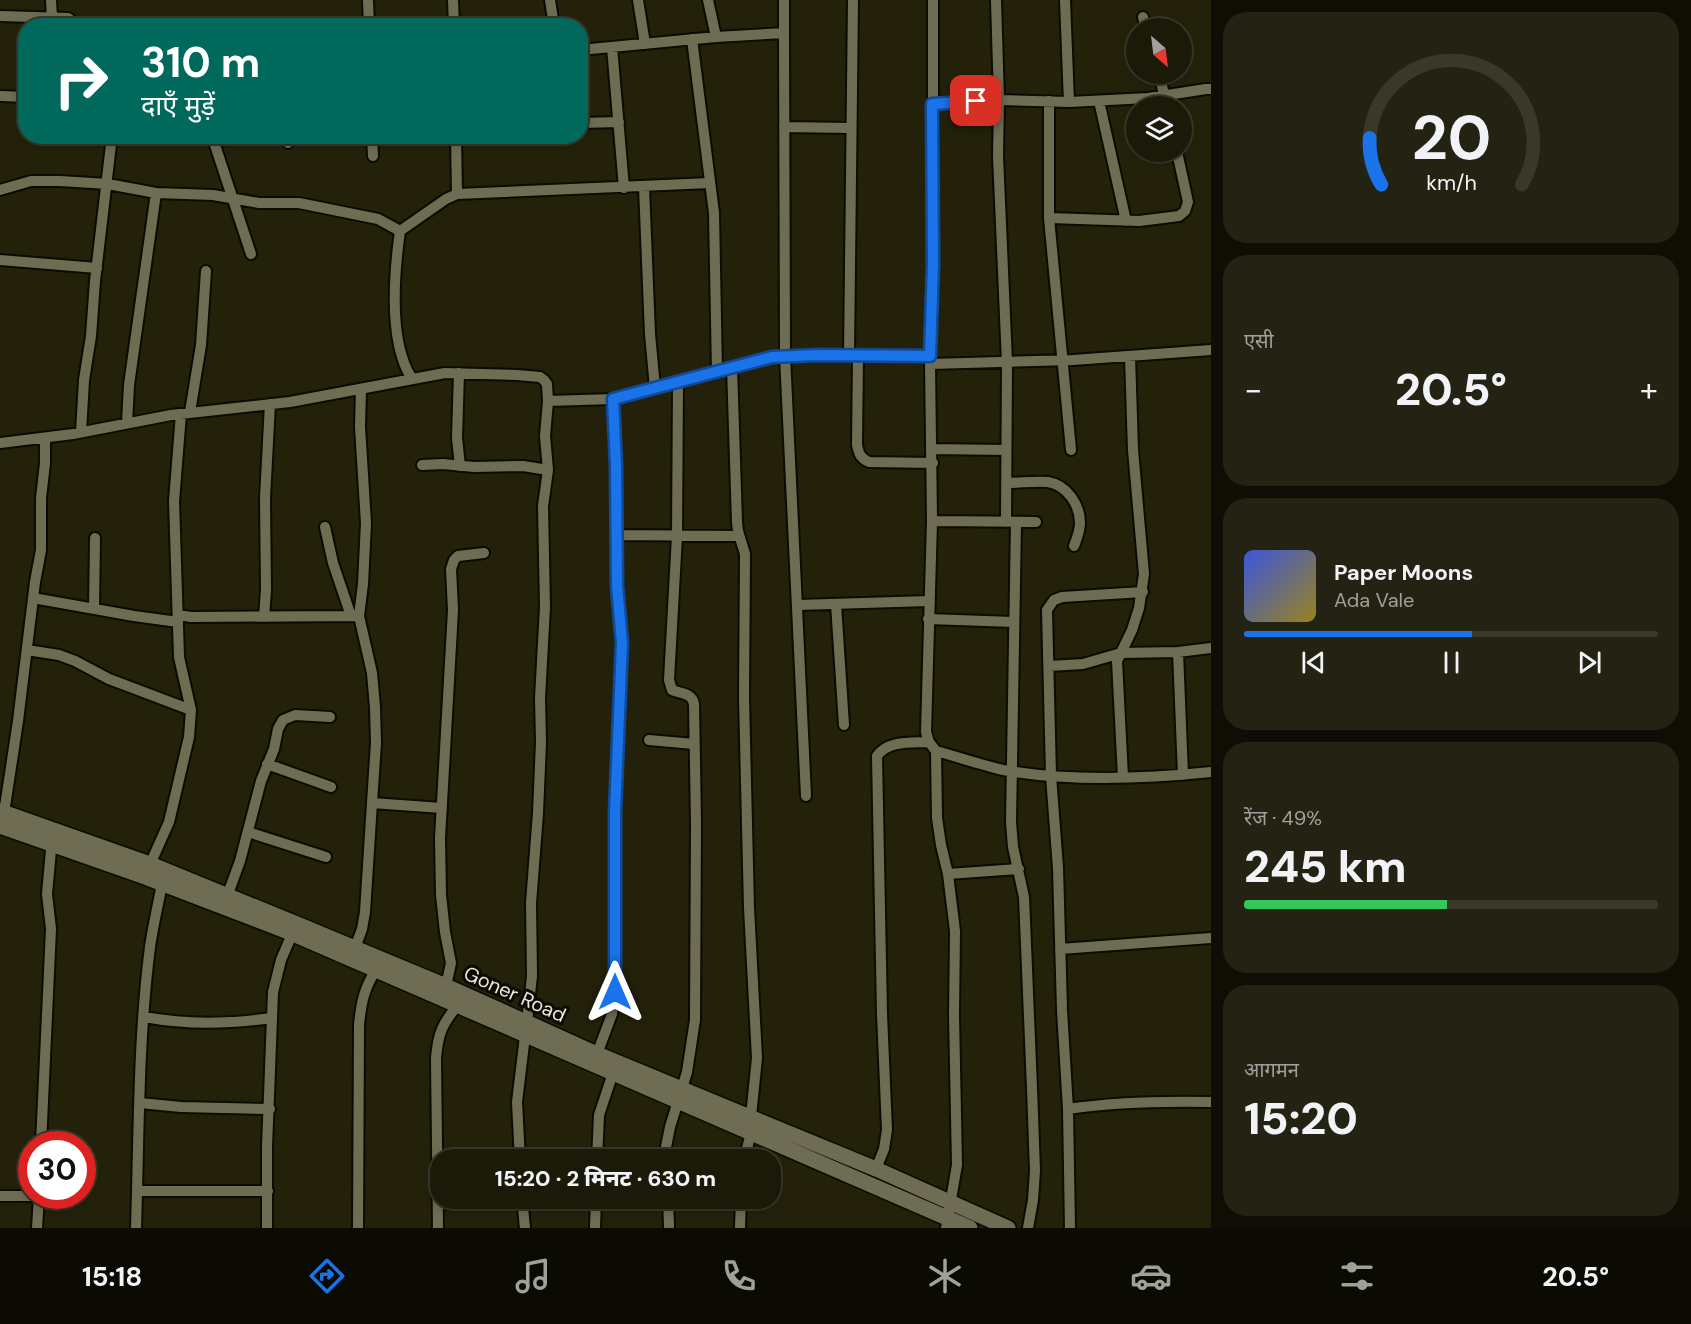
<!DOCTYPE html>
<html lang="hi">
<meta charset="utf-8">
<style>
:root{--surface:#1b1908;--page:#242212;--text:#f1f3f6;--muted:#a0a09c;--line:#393829;--accent:#1a73e8}
body{margin:0;font-family:"DM Sans","Noto Sans Devanagari",sans-serif;background:var(--page);color:var(--text);height:100vh;display:flex;flex-direction:column;font-size:22px;white-space:nowrap}
*{box-sizing:border-box;margin:0}
p{font-size:20px;color:var(--muted)}
.icon{flex:none;width:33px;height:33px;fill:none;stroke:currentColor;stroke-width:2;stroke-linecap:round;stroke-linejoin:round}
.map{position:relative;flex:1;overflow:hidden}
.drawer{display:flex;flex-direction:column;gap:12px;padding:12px;background:#0f0e04;width:480px}
.drawer>*{flex:none}
.guide{position:absolute;left:18px;top:18px;width:570px;height:126px;border-radius:24px;box-shadow:0 3px 9px #0003,0 0 0 2px var(--line);background:#00695c;color:#fff;overflow:hidden}
.needle{width:39px;rotate:152deg}
.buttons{position:absolute;left:1126px;top:18px;display:grid;gap:12px}
.buttons a{display:grid;place-items:center;width:66px;height:66px;border-radius:50%;background:var(--surface);box-shadow:0 3px 9px #0003,0 0 0 2px var(--line);font-size:30px}
.speed{position:absolute;left:18px;top:1131px;display:flex;gap:12px;font-size:30px;font-weight:700;text-align:center}
.speed>*{display:grid;place-content:center;width:78px;height:78px;border-radius:50%;background:var(--surface);box-shadow:0 3px 9px #0003,0 0 0 2px var(--line);line-height:1}
.speed .limit{border:9px solid #d22;background:#fff;color:#111}
.pin{position:absolute;display:grid;place-items:center;width:51px;height:51px;color:#fff;margin:-26px;border-radius:12px;box-shadow:0 3px 9px #0006}
.me{position:absolute;width:66px;margin:-33px;rotate:0deg;stroke-linejoin:round;filter:drop-shadow(0 0 4px #0008)}
.turn{display:flex;align-items:center;gap:21px;height:126px;padding:0 24px;font-size:27px}
.turn .icon{width:78px;height:78px;stroke-width:2.5}
.turn b{display:block;font-size:42px;line-height:51px}
.big{font-size:45px;font-weight:800;line-height:1.1}
.drawer .card{flex:1;display:flex;flex-direction:column;justify-content:center;gap:9px;min-width:0;padding:0 21px;border-radius:24px;background:var(--page)}
.drawer .dial{align-items:center;gap:0}
.dial svg{height:156px;overflow:visible;fill:none;stroke:var(--line);stroke-width:7;stroke-linecap:round;text-anchor:middle}
.dial text{fill:var(--text);stroke:none}
.song{display:flex;align-items:center;gap:18px}
.cover{width:72px;height:72px;border-radius:9px;background:linear-gradient(135deg,hsl(230 70% 55%),hsl(50 70% 35%))}
.played{height:6px;border-radius:3px;background:linear-gradient(90deg,var(--accent) 55%,var(--line) 55%)}
.keys{display:flex;justify-content:space-around;direction:ltr}
.heat{display:flex;justify-content:space-between;align-items:center;font-size:33px;direction:ltr}
.charge{height:9px;border-radius:4px;background:linear-gradient(90deg,#34c759 49%,var(--line) 0)}
.trip{position:absolute;left:430px;top:1149px;width:351px;height:60px;border-radius:24px;background:var(--surface);box-shadow:0 3px 9px #0003,0 0 0 2px var(--line);font-weight:800;line-height:60px;text-align:center}
.dock{display:flex;height:96px;justify-content:space-around;align-items:center;background:#0b0a03;color:var(--muted)}
.dock .icon{width:42px;height:42px}
.dock .on{color:var(--accent)}
.dock b{font-size:27px;color:var(--text)}
main{display:flex;flex:1;min-height:0}
.map>svg:first-child{display:block}
.lines{fill:none;stroke-linecap:round;stroke-linejoin:round}
.street-casing{stroke:#0d0a00;stroke-width:14}
.secondary-casing{stroke:#0d0a00;stroke-width:18}
.street{stroke:#6f6c54;stroke-width:10}
.secondary{stroke:#6f6c54;stroke-width:15}
.route-casing{stroke:#114b97;stroke-width:15}
.route{stroke:#1a73e8;stroke-width:10}
.labels{text-anchor:middle;dominant-baseline:central;stroke-width:6;stroke-linejoin:round;paint-order:stroke}
.street-label{font-size:20px;fill:#ebe9dc;stroke:#0b0a03}
</style>
<main>
<div class="map">
<svg width="1211" height="1228" viewBox="0 0 1211 1228">
<rect width="100%" height="100%" fill="#24210b"/>
<g class="lines">
<g class="street-casing">
<path id="street" d="M51,0L52,18
M368,0L369,26
M453,0L454,26
M550,0L554,26
M638,0L645,44
M708,0L716,37L784,33V0
M933,0V264L930,364L932,521L926,732L929,742L936,751C958,757 981,765 1003,770C1070,782 1143,779 1211,772
M0,16L68,18L78,26
M1143,17L1146,28
M784,33L785,356L806,796
M692,39L714,213L717,372
M612,47L624,188
M580,50L716,37
M1159,74L1167,106
M0,96L26,97
M1049,101V218L1071,450
M1099,101L1126,221
M1069,102L1148,98L1206,89H1211
M932,104L999,100L996,0
M580,123L619,122
M784,127L851,128
M212,136L251,254
M372,136L373,156
M456,136L457,194
M288,143L289,136
M644,187L650,334L655,388
M0,190L31,181H60L108,184L156,193L213,195L259,203H299L378,219L400,231C394,274 388,342 412,379
M1049,218L1139,221L1179,216L1185,211L1188,202L1177,152
M400,231L446,199L457,194L710,183
M0,260L97,268
M849,355L853,0
M858,356L857,445C859,454 860,458 869,462L933,463
M930,364L1073,360L1211,350
M732,367L737,522L738,531L745,554L744,698L749,908L757,1058L751,1116
M459,373L457,438L460,466
M361,389L360,427L366,523L363,584L359,616L372,673L375,707L376,743L372,803L442,808
M548,401L613,399L772,357L818,355L930,356
M190,412L201,345L206,271
M127,423L129,385L156,193
M81,432L84,380L91,336L95,281L112,136
M0,443L73,434L171,415L290,402L445,373L517,375L540,377L544,380L547,384L548,401L545,436L548,470L543,506L545,607L540,698L541,742L538,813L531,903L532,976L527,1022
M932,449L1006,450
M422,465L443,464L474,467L523,466L548,470
M1006,483C1020,483 1035,481 1048,482C1067,485 1080,505 1080,523C1080,531 1077,538 1074,546
M932,521L1036,522
M1006,522L1007,362L998,156L999,100L1069,102L1065,0
M1016,522L1011,822L1013,847L1024,897L1032,1088L1035,1171L1033,1200L1028,1228
M325,527L333,563L351,616
M616,535L739,536
M33,598L134,616L178,622
M836,604L844,725
M798,605L929,601
M94,609L95,538
M178,615L191,617L359,616
M264,617L266,590L265,498L270,404
M928,619L1014,622
M27,650L59,655L75,661L109,679L191,710
M1178,652L1183,775
M1049,666L1083,664L1121,653L1178,652L1211,648
M649,740L694,744
M936,751L937,818L941,845L948,874L955,931L954,1015L957,1165L946,1228
M267,764L331,787
M1123,777L1117,661L1132,630L1139,608L1144,574L1133,450L1130,356
M4,813L18,721L35,582L41,550V498L45,463V438
M248,832L326,857
M148,869L169,822L189,737L191,710L179,657L174,501L181,414
M948,874L1019,869
M225,902L240,861L261,781L274,749L278,729L283,720L295,715L330,717
M355,948L362,929L365,912L372,803
M1060,949L1211,938
M446,986L451,963L445,932L441,895L440,838L453,610L451,569L454,560L458,556L484,553
M144,1017C189,1025 227,1024 272,1018
M597,1054L612,1014L615,991V811L622,643L617,586L616,466L613,399
M140,1103L181,1107L270,1109
M1068,1109C1115,1102 1163,1101 1211,1102
M41,1144L51,929L47,894L52,839
M520,1160L517,1102L525,1036
M597,1160L599,1115L613,1073
M666,1160V1147L670,1127L687,1072L695,1020L696,823L694,704C692,693 682,694 672,690L669,680L677,536L678,382
M744,1160L751,1133
M876,1169L884,1149L887,1130L882,1014L877,756C888,740 911,743 929,742
M137,1191H268
M0,1196H39
M522,1198L525,1228
M668,1198L669,1226
M438,1204L523,1199
M37,1228L39,1196
M136,1228C139,1135 138,1040 150,947C153,926 158,905 162,884
M267,1228V1147L273,992L281,960L295,927
M358,1228L359,1025C361,1004 364,988 376,970
M438,1228L436,1058C438,1034 442,1024 458,1005
M595,1228L596,1198
M740,1228L741,1198
M1070,1228L1068,1109L1062,1010L1058,868L1051,776L1047,610L1054,600L1062,597L1143,592"/>
</g>
<g class="secondary-casing">
<path id="secondary" d="M0,811L150,864L297,924L446,986L597,1054L876,1169L1008,1228
M0,826L145,877L291,933L970,1228"/>
</g>
<use href="#street" class="street"/>
<use href="#secondary" class="secondary"/>
</g>
<g class="lines">
<g class="route-casing">
<path id="route" d="M615,992V812L622,643L617,586L616,466L613,399L772,357L818,355L930,356L933,264L932,104L976,101"/>
</g>
<use href="#route" class="route"/>
</g>
<g class="labels">
<g class="street-label">
<text transform="translate(515 994) rotate(24)">Goner Road</text>
</g>
</g>
</svg>
<div class="buttons">
<a><svg class="needle" viewBox="-14 -14 28 28"><path d="M0-13l5 13h-10z" fill="#e53935"/><path d="M0 13l5-13h-10z" fill="#a0a09c"/></svg></a>
<a><svg class="icon" aria-label="layers" viewBox="0 0 24 24"><path d="M12 4l9 5-9 5-9-5zM3 14l9 5 9-5"/></svg></a>
</div>
<div class="speed"><div class="limit">30</div></div>
<div class="pin" style="left:976px;top:101px;background:#d93025"><svg class="icon" aria-label="arrive" viewBox="0 0 24 24"><path d="M6 21V4h12l-3 4 3 4H6"/></svg></div>
<svg class="me" style="left:615px;top:992px" viewBox="-20 -20 40 40"><path d="M0-17L14 15 0 8-14 15z" fill="#1a73e8" stroke="#fff" stroke-width="4"/></svg>
<div class="trip">15:20 · 2 मिनट · 630 m</div>
<div class="guide">
<div class="turn"><svg class="icon" aria-label="right" viewBox="0 0 24 24"><path d="M7 20v-9h11M14 6l5 5-5 5"/></svg><div><b>310 m</b>दाएँ मुड़ें</div></div>
</div>
</div>
<section class="drawer">
<div class="card dial"><svg viewBox="0 0 100 80">
<path d="M14 69A42 42 0 1 1 86 69"/>
<path d="M14 69A42 42 0 0 1 8 45" stroke="#1a73e8"/>
<text x="50" y="56" font-size="32" font-weight="700">20</text>
<text x="50" y="72" font-size="11">km/h</text>
</svg></div>
<div class="card"><p>एसी</p>
<div class="heat"><a>−</a><b class="big">20.5°</b><a>+</a></div>
</div>
<div class="card">
<div class="song"><i class="cover"></i><div><b>Paper Moons</b><p>Ada Vale</p></div></div>
<div class="played"></div>
<div class="keys"><svg class="icon" aria-label="previous" viewBox="0 0 24 24"><path d="M18 5L8 12l10 7zM5 5v14"/></svg><svg class="icon" aria-label="pause" viewBox="0 0 24 24"><path d="M8 5v14M16 5v14"/></svg><svg class="icon" aria-label="next" viewBox="0 0 24 24"><path d="M6 5l10 7-10 7zM19 5v14"/></svg></div>
</div>
<div class="card"><p>रेंज · 49%</p><b class="big">245 km</b><div class="charge"></div></div>
<div class="card"><p>आगमन</p><b class="big">15:20</b></div>
</section>
</main>
<nav class="dock">
<b>15:18</b>
<svg class="icon on" aria-label="directions" viewBox="0 0 24 24"><path d="M12 3l9 9-9 9-9-9zM9 14v-3h6M13 9l2 2-2 2"/></svg>
<svg class="icon" aria-label="music" viewBox="0 0 24 24"><path d="M9 18V5l10-2v13"/><circle cx="6" cy="18" r="3"/><circle cx="16" cy="16" r="3"/></svg>
<svg class="icon" aria-label="phone" viewBox="0 0 24 24"><path d="M5 4h4l2 5-3 2q2 4 5 5l2-3 5 2v4C11 20 4 13 5 4z"/></svg>
<svg class="icon" aria-label="climate" viewBox="0 0 24 24"><path d="M12 3v18M4 7l16 10M4 17L20 7"/></svg>
<svg class="icon" aria-label="car" viewBox="0 0 24 24"><path d="M5 17H2v-5l4-1 3-4h7l3 4 3 1v5h-3M9 17h6M6 11h13"/><circle cx="7" cy="17" r="2"/><circle cx="17" cy="17" r="2"/></svg>
<svg class="icon" aria-label="filters" viewBox="0 0 24 24"><path d="M4 7h16M4 17h16"/><circle cx="9" cy="7" r="2"/><circle cx="15" cy="17" r="2"/></svg>
<b>20.5°</b>
</nav>
